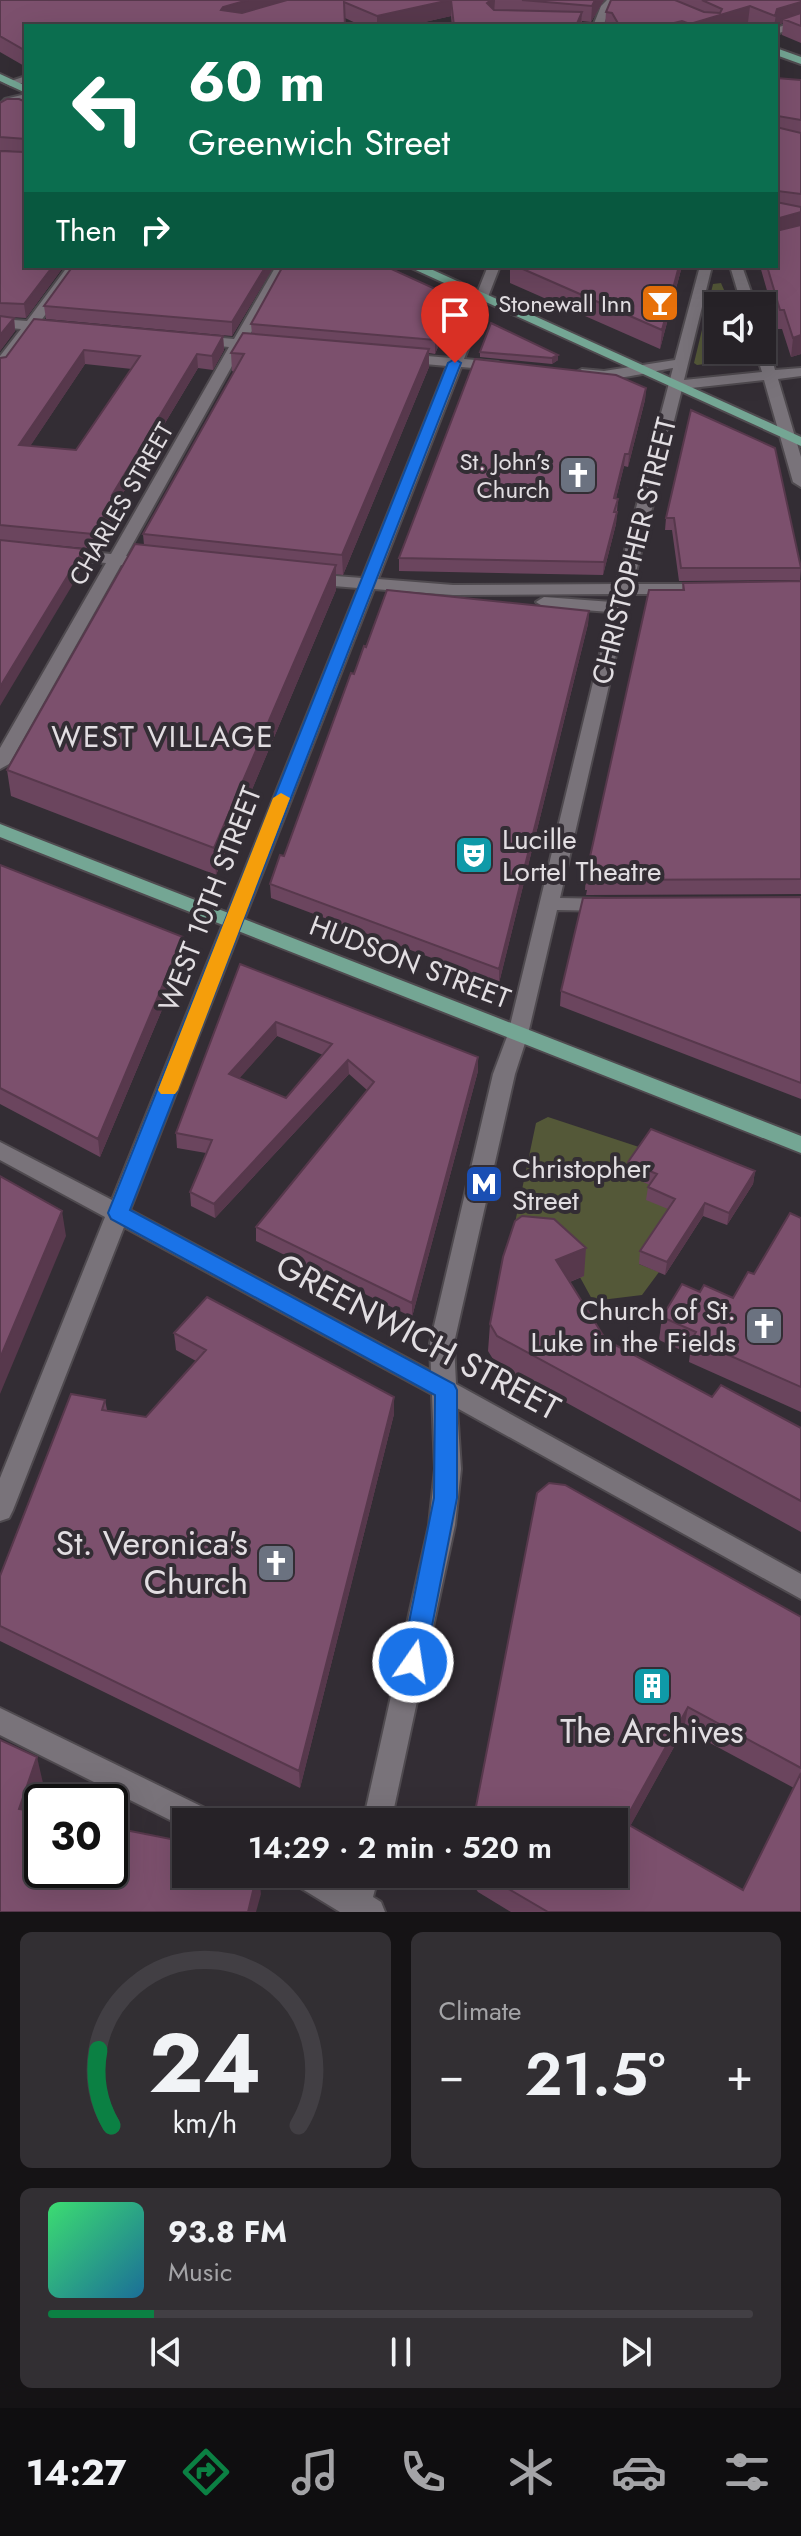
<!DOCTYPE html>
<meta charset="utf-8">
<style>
:root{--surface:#262227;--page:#322f33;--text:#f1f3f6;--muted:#a4a4a7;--line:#423f44;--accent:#0b8043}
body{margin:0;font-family:Jost,sans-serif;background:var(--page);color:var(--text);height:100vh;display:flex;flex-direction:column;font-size:30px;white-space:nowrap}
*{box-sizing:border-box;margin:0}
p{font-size:26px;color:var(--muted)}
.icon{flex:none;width:44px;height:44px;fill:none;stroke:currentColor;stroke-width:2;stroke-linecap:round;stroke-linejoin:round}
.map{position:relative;height:1912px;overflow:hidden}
.sheet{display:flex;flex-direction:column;gap:20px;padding:20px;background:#151315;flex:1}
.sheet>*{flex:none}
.top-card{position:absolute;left:24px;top:24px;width:754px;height:244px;border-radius:0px;box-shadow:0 8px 32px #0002,0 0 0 2px var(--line);background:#0b6e4f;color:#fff;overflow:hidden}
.tools{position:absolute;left:704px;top:292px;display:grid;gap:16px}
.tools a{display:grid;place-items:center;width:72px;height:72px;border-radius:0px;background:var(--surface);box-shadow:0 8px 32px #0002,0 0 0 2px var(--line);font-size:40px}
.speed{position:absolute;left:24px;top:1784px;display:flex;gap:16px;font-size:40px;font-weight:700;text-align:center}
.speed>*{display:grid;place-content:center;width:104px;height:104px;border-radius:50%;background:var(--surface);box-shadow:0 8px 32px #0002,0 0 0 2px var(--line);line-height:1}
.speed .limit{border:4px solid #111;border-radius:12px;background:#fff;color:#111}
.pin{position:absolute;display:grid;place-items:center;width:68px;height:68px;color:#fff;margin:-82px -34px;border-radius:50% 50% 50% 0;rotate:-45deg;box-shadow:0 0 8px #0007}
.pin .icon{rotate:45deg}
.me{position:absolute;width:88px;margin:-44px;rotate:13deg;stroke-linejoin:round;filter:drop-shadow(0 0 6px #0008)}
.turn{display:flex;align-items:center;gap:28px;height:168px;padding:0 32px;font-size:36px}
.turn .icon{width:104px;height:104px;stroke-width:2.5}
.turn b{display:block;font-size:56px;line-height:68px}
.then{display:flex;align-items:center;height:76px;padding:0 32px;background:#0003;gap:16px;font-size:30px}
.big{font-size:60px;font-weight:600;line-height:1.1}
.sheet .tile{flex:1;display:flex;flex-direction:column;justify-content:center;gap:12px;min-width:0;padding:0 28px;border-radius:12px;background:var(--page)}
.sheet .dial{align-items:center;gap:0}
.dial svg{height:208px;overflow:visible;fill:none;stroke:var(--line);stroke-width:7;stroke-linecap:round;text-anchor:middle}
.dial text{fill:var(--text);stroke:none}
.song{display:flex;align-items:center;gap:24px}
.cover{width:96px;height:96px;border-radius:12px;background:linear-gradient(135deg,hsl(140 70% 55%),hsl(200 70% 35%))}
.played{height:8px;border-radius:4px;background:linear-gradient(90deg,var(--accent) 15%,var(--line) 15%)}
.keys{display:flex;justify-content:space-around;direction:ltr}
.heat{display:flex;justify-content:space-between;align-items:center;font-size:44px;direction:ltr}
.sheet .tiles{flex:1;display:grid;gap:20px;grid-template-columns:1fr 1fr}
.tile:last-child{grid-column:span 2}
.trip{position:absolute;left:172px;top:1808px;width:456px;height:80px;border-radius:0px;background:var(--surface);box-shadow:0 8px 32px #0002,0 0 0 2px var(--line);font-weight:600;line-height:80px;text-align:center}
.tabs{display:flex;height:128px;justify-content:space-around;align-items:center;background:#0f0e10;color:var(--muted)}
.tabs .icon{width:56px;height:56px}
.tabs .on{color:var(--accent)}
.tabs b{font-size:36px;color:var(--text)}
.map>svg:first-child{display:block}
.green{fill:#545838}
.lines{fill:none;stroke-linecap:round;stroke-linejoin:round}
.minor-casing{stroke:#4f4a4f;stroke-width:4}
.major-casing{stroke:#4f4a4f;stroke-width:4}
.minor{fill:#79737a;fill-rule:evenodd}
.major{fill:#74a694;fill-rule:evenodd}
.wall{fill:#6b455e;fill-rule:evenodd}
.shaded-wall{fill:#57384c}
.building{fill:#7c506d;stroke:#57384c;stroke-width:2;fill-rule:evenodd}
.route{fill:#1a73e8;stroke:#114b97;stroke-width:2}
.slow{fill:#f59e0b}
.labels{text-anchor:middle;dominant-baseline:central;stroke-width:8;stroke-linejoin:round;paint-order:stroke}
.far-poi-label{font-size:24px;fill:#e2dee2;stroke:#332d34;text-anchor:end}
.far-street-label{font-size:24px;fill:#e2dee2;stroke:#332d34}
.street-label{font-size:28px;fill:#e2dee2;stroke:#332d34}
.poi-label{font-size:28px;fill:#e2dee2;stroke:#332d34;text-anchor:start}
.neighbourhood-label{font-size:30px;letter-spacing:2px;fill:#e2dee2;stroke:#332d34}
.near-street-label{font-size:34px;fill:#e2dee2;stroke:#332d34}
.near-poi-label{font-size:34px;fill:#e2dee2;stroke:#332d34;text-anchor:end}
</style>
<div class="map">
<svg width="801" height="1912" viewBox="0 0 801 1912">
<rect width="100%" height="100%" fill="#332d34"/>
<path class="green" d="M721,283L731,306H718V350H745L748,359L697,365L694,363L713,284Z
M548,1117L645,1149L655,1187L673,1211L639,1264L659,1272L642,1295L593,1301L563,1246L512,1237L536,1123Z"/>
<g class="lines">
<g class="minor-casing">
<path id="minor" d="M607,0H619L611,7L603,26H593L601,6Z
M801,20V26L776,34V28Z
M26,76V82L11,86L5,83Z
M26,94V100L13,103L0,114V104L5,99Z
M68,266H81L40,322L63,328L56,332L34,330L5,369L0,370V356L21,329L0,327V319L27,321Z
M276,266H288L247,340L270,346L263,350L242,348L126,556L150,558L158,563L150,568L121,565L9,764L0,769V748L106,563L59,559L51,554L59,549L111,554L229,347L199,344L192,340L199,336L234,339Z
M488,266H500L464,359L498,362L505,366L498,370L461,367L378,579L453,585L616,584L673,368C649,372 594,387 575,373L582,369L604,371L675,360L700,266H712L684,380L762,372L755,350H762V345L769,349L775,370L801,368V376L778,379L801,457V487L793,482L764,380L682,389L633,584H709L717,589L709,594H630L560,898L609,899L619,905L609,911L557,910L528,1034L515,1074L454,1343L456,1384L801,1574V1599L457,1408L461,1469L455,1525L391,1822H363L429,1525L435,1469L432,1394L124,1227L13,1510L9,1518L0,1521V1478L105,1217L0,1160V1142L112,1200L358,588L309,584L301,579L309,574L362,578L447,366L402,362L395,358L402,354L451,358ZM374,589L453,595L614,594L612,602L544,597L536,602L544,607L610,612L508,1034L493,1074L430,1343L431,1371L130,1210Z
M730,266H742L756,306H742Z
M0,1708L213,1812L217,1822H186V1828L0,1735Z
M289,1874H332L347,1883L349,1874H379L373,1897L381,1902L385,1912H340L294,1884Z"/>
</g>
<g class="major-casing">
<path id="major" d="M776,48L801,57V64L776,55Z
M0,74L26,86V93L0,81Z
M407,266H424L801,437V446Z
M0,824L801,1136V1153L0,837Z"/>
</g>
<use href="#minor" class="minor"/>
<use href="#major" class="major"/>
</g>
<path class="wall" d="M0,0H604L591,22L582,21L581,26H452L451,16L407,26H362L345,18L26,26V67L0,52Z
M611,0H801V43L782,35L783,23L775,26H758L748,22L736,26H605L606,12Z
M776,78L801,80V354L791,357L782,329H778L760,266H776Z
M26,102V266H64L26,318L11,317L14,318L15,331L0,351V151L25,152L0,150V103Z
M274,266L232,336L46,319L44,306Z
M510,266H682L660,349L510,283Z
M453,311L435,354L429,353V367L343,575L336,574V590L216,875L11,796L7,770L144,545L143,534L234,372L232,371L231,353L252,334L251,324Z
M491,323L558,360L552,364L480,357V352Z
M223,336L224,350L213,370L198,368L117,503L118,510L94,549L0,540V358ZM85,364L132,369L76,450L30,446Z
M646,388L645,400L628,467L624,466L616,498L618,499L616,524L603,575L399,571V558Z
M691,410L801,566L800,580L679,581L672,530H665L666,518Z
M801,581V894L586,895L587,890H585L586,875L682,590L683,583Z
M589,611L588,624L499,983L271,898L270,884L284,856L354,674Z
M0,865L183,937L185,955L100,1157L0,1104Z
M801,897V1099L560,1006L561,991Z
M240,964L478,1057V1071L412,1317L256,1241V1227L367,1090L349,1074L215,1218L191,1206L190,1192L206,1153L177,1148L176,1133ZM277,1036L323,1055L286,1098L239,1078Z
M628,1162L755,1171L753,1184L727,1225L703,1216L665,1275L639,1264L640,1251L668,1209L646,1200L648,1187L650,1185L627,1175Z
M801,1218V1412L689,1362L690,1354L659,1340L662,1317L700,1292L733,1298Z
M503,1257L584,1276L570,1282L606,1340L712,1397L801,1428V1532L496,1364L488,1351L490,1324Z
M174,1333L394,1397V1414L300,1788L0,1641V1576L105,1400L107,1410L146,1417L196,1361L176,1350Z
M801,1617V1912H511L478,1892L468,1878L467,1874H614L473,1822ZM684,1729L794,1788L743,1890L630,1826Z"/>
<path class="shaded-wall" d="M248,0H306L222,26L221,10L223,7Z
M451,0V16L407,26H377V16Z
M491,0H495L494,14L487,3Z
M595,0H604L591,22L592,6Z
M801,2V18L783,19V23L774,26L777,9Z
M750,6L748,22L736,26H690V24Z
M582,12L581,26H576Z
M682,21V26H670V24Z
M801,212V230L776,237V219Z
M53,266H64L26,318L24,304Z
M266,266H274L232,336V322Z
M679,266H682L660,349L662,330Z
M453,297V311L435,354V340Z
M14,318L15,331L0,351V335Z
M801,335V354L791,357L793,338Z
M223,336L224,350L213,370L212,356Z
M429,349V367L343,575L342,555Z
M84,350L85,364L21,460L19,445Z
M197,354L198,368L117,503L118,510L94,549L93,534L112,495Z
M558,355V360L552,364V358Z
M646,388L645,400L628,467L629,454Z
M625,454L624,466L613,511L614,498Z
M617,512L616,524L603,575L604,562Z
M84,549L85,564L0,706V687Z
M336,565V590L216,875L214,848Z
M589,611L588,624L499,983V969Z
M183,937L185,955L100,1157L98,1139Z
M276,1022L277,1036L230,1089L229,1074Z
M478,1057V1071L412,1317V1303Z
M348,1060L349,1074L215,1218L214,1204Z
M755,1171L753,1184L727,1225L729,1213Z
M705,1203L703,1216L665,1275L667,1262Z
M62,1211L66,1236L0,1394V1358Z
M586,1248L584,1276L554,1288L556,1260Z
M394,1397V1414L300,1788L299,1771Z
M688,1707L684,1729L621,1843L624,1822Z
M37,1757L43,1783L25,1835L19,1809Z
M257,1874H259L261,1894L256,1912H248Z"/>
<path class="building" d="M0,0H248L223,7L221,10L242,13L287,0H450L377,16L344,2L345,26H26V51L0,36Z
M451,0H491L487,3L494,10L582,12L576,26H454Z
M522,0H595L592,6Z
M611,0H675L704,12L720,13L722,9L702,0H801V2L777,9L775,16L750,6L690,24L682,21L670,24L619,25L612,13L606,12Z
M801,13V26L783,19Z
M776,78L801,80V120L778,116L776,118Z
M7,99H19L26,102V139L0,137V103Z
M776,127L801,133V194L778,191L776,199Z
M0,151L24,152L26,151V266H53L24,304L0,303Z
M776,202L801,207V212L776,219Z
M776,223V231L801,225V335L793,338L784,310H780L767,266H776Z
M73,266H266L232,322L44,306Z
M283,266H385L453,297L435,340L251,324Z
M516,266H679L662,330Z
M0,316L14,318L0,335Z
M34,319L223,336L212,356L197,354L112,495L116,496L93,534L0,525V358L6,357ZM84,350L140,356L76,450L19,445Z
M491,323L558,355L552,358L480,352Z
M243,333L429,349L342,555L143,534L244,354L231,353Z
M475,359L616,375L646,388L629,454H625L614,498L618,499L614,512H617L604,562L399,558Z
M691,410L775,448L801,568H681L674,518H666Z
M0,540L84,549L0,687Z
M135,544L336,565L214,848L7,770Z
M801,581V879L587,880L589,875H586L649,590H684L683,583Z
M387,590L589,611L499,969L270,884L280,855L284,856L351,673L354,674L364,646L366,647Z
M0,865L183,937L98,1139L0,1088Z
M801,897V1083L561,991L583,898Z
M240,964L478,1057L412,1303L256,1227L374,1082L348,1060L214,1204L190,1192L212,1140L176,1133ZM276,1022L332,1044L286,1098L229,1074Z
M651,1129L755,1171L729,1213L705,1203L667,1262L640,1251L675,1199L648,1187L657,1174L628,1162Z
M0,1176L62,1211L0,1358Z
M790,1213L801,1218V1387L692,1339L696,1332L662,1317L682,1284L700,1292L704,1285L733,1298L748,1272L754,1274Z
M522,1216L554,1219L586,1248L556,1260L606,1340L712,1397L721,1385L801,1428V1501L497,1336L490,1324L503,1257L515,1221Z
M207,1297L394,1397L299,1771L0,1626V1576L71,1394L105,1400L102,1410L146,1417L206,1350L174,1333Z
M549,1483L565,1485L801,1617V1768L688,1707L624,1822L743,1890L801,1773V1912H548L483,1874H614V1822H473L537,1493Z
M0,1740L37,1757L19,1809L42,1813V1870H110V1827L186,1842V1874H257L248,1912H0Z"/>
<path class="route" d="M455,359L461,363L130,1210L454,1384L457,1390V1498L425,1662L422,1670L413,1673L404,1670L401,1662L434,1498L435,1395L111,1219L108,1213L448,363Z"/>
<path class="slow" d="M281,793L290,798L178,1090L175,1094H161L158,1090L273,798Z"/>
<defs>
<g id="bar-square" transform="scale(2)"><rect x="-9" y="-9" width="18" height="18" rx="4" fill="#e8710a" stroke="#332d34"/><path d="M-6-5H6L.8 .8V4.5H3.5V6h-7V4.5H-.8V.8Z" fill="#fff"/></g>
<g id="church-square" transform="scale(2)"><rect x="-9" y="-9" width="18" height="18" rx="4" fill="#6b7280" stroke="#332d34"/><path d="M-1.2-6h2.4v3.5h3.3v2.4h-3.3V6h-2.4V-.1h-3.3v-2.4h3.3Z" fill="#fff"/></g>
<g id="theatre-square" transform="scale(2)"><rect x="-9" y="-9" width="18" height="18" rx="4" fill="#0f9aa8" stroke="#332d34"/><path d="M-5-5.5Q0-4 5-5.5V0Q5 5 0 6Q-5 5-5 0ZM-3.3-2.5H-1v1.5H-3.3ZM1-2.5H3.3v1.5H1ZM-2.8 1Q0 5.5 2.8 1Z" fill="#fff"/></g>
<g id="metro-square" transform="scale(2)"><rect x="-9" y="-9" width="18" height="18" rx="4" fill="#1a4fb4" stroke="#332d34"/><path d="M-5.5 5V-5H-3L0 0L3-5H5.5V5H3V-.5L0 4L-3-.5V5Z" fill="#fff"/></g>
<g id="building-square" transform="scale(2)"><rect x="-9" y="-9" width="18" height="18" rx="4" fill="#0f9aa8" stroke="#332d34"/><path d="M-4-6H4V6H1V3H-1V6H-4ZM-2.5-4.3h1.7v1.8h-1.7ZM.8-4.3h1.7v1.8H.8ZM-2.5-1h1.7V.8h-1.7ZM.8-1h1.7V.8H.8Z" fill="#fff"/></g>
</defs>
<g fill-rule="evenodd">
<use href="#bar-square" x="660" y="303"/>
<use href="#church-square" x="578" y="475"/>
<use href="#theatre-square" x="474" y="855"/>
<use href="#metro-square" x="484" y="1184"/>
<use href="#church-square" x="764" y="1326"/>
<use href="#church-square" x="276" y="1563"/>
<use href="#building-square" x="652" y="1686"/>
</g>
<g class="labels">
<g class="far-poi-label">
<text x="632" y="303">Stonewall Inn</text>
<text x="550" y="461">St. John’s<tspan x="550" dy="28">Church</tspan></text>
</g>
<g class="far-street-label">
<text transform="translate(121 504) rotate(-60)">CHARLES STREET</text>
</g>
<g class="street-label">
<text transform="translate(634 551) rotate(-76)">CHRISTOPHER STREET</text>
<text transform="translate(210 899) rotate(-69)">WEST 10TH STREET</text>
<text transform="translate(410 962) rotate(21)">HUDSON STREET</text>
</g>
<g class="poi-label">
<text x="502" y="839">Lucille<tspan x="502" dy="32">Lortel Theatre</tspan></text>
<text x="512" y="1168">Christopher<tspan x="512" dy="32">Street</tspan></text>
<text x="736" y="1310" text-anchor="end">Church of St.<tspan x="736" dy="32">Luke in the Fields</tspan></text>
</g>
<g class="neighbourhood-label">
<text x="163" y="736">WEST VILLAGE</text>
</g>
<g class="near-street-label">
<text transform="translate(418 1337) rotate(28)">GREENWICH STREET</text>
</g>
<g class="near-poi-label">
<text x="248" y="1543">St. Veronica's<tspan x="248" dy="39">Church</tspan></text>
<text x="652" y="1731" text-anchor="middle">The Archives</text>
</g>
</g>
</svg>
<div class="tools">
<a><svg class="icon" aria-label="sound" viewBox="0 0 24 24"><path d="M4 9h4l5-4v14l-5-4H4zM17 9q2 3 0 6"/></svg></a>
</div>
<div class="speed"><div class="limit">30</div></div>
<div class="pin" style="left:455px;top:363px;background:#d93025"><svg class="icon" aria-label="arrive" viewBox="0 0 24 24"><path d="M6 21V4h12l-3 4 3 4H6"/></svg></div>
<svg class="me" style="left:413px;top:1662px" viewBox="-20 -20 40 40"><circle r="17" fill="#1a73e8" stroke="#fff" stroke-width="3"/><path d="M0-11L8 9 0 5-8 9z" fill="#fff"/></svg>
<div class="trip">14:29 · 2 min · 520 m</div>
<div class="top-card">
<div class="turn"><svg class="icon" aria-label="left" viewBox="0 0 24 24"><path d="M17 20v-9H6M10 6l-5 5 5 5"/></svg><div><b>60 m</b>Greenwich Street</div></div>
<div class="then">Then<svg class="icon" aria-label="right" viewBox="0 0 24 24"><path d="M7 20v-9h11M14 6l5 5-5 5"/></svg></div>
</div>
</div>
<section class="sheet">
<div class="tiles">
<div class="tile dial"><svg viewBox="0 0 100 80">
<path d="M14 69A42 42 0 1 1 86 69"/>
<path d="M14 69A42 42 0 0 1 9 40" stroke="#0b8043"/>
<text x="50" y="56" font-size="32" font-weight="700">24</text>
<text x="50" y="72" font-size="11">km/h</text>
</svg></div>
<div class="tile"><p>Climate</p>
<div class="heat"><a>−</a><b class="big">21.5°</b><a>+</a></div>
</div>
<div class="tile">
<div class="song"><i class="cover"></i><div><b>93.8 FM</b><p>Music</p></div></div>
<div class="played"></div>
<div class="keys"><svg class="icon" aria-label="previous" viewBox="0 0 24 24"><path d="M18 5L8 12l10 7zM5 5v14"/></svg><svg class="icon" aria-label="pause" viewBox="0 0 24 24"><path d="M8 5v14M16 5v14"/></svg><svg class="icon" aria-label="next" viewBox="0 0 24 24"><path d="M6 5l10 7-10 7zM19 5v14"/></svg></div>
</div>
</div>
</section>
<nav class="tabs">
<b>14:27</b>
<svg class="icon on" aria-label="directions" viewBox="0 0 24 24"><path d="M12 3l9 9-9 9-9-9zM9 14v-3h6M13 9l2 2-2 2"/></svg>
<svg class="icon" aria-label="music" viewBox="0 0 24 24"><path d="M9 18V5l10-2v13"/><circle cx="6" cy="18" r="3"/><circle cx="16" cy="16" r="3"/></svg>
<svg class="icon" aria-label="phone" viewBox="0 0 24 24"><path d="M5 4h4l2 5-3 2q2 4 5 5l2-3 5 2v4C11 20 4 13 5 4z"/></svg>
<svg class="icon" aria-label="climate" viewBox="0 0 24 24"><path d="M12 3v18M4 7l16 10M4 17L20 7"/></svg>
<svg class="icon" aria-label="car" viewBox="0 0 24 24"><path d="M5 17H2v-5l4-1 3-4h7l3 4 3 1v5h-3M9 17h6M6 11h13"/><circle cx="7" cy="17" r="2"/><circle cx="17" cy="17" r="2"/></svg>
<svg class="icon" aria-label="filters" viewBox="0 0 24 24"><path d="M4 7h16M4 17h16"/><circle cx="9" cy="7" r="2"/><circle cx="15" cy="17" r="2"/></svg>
</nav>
